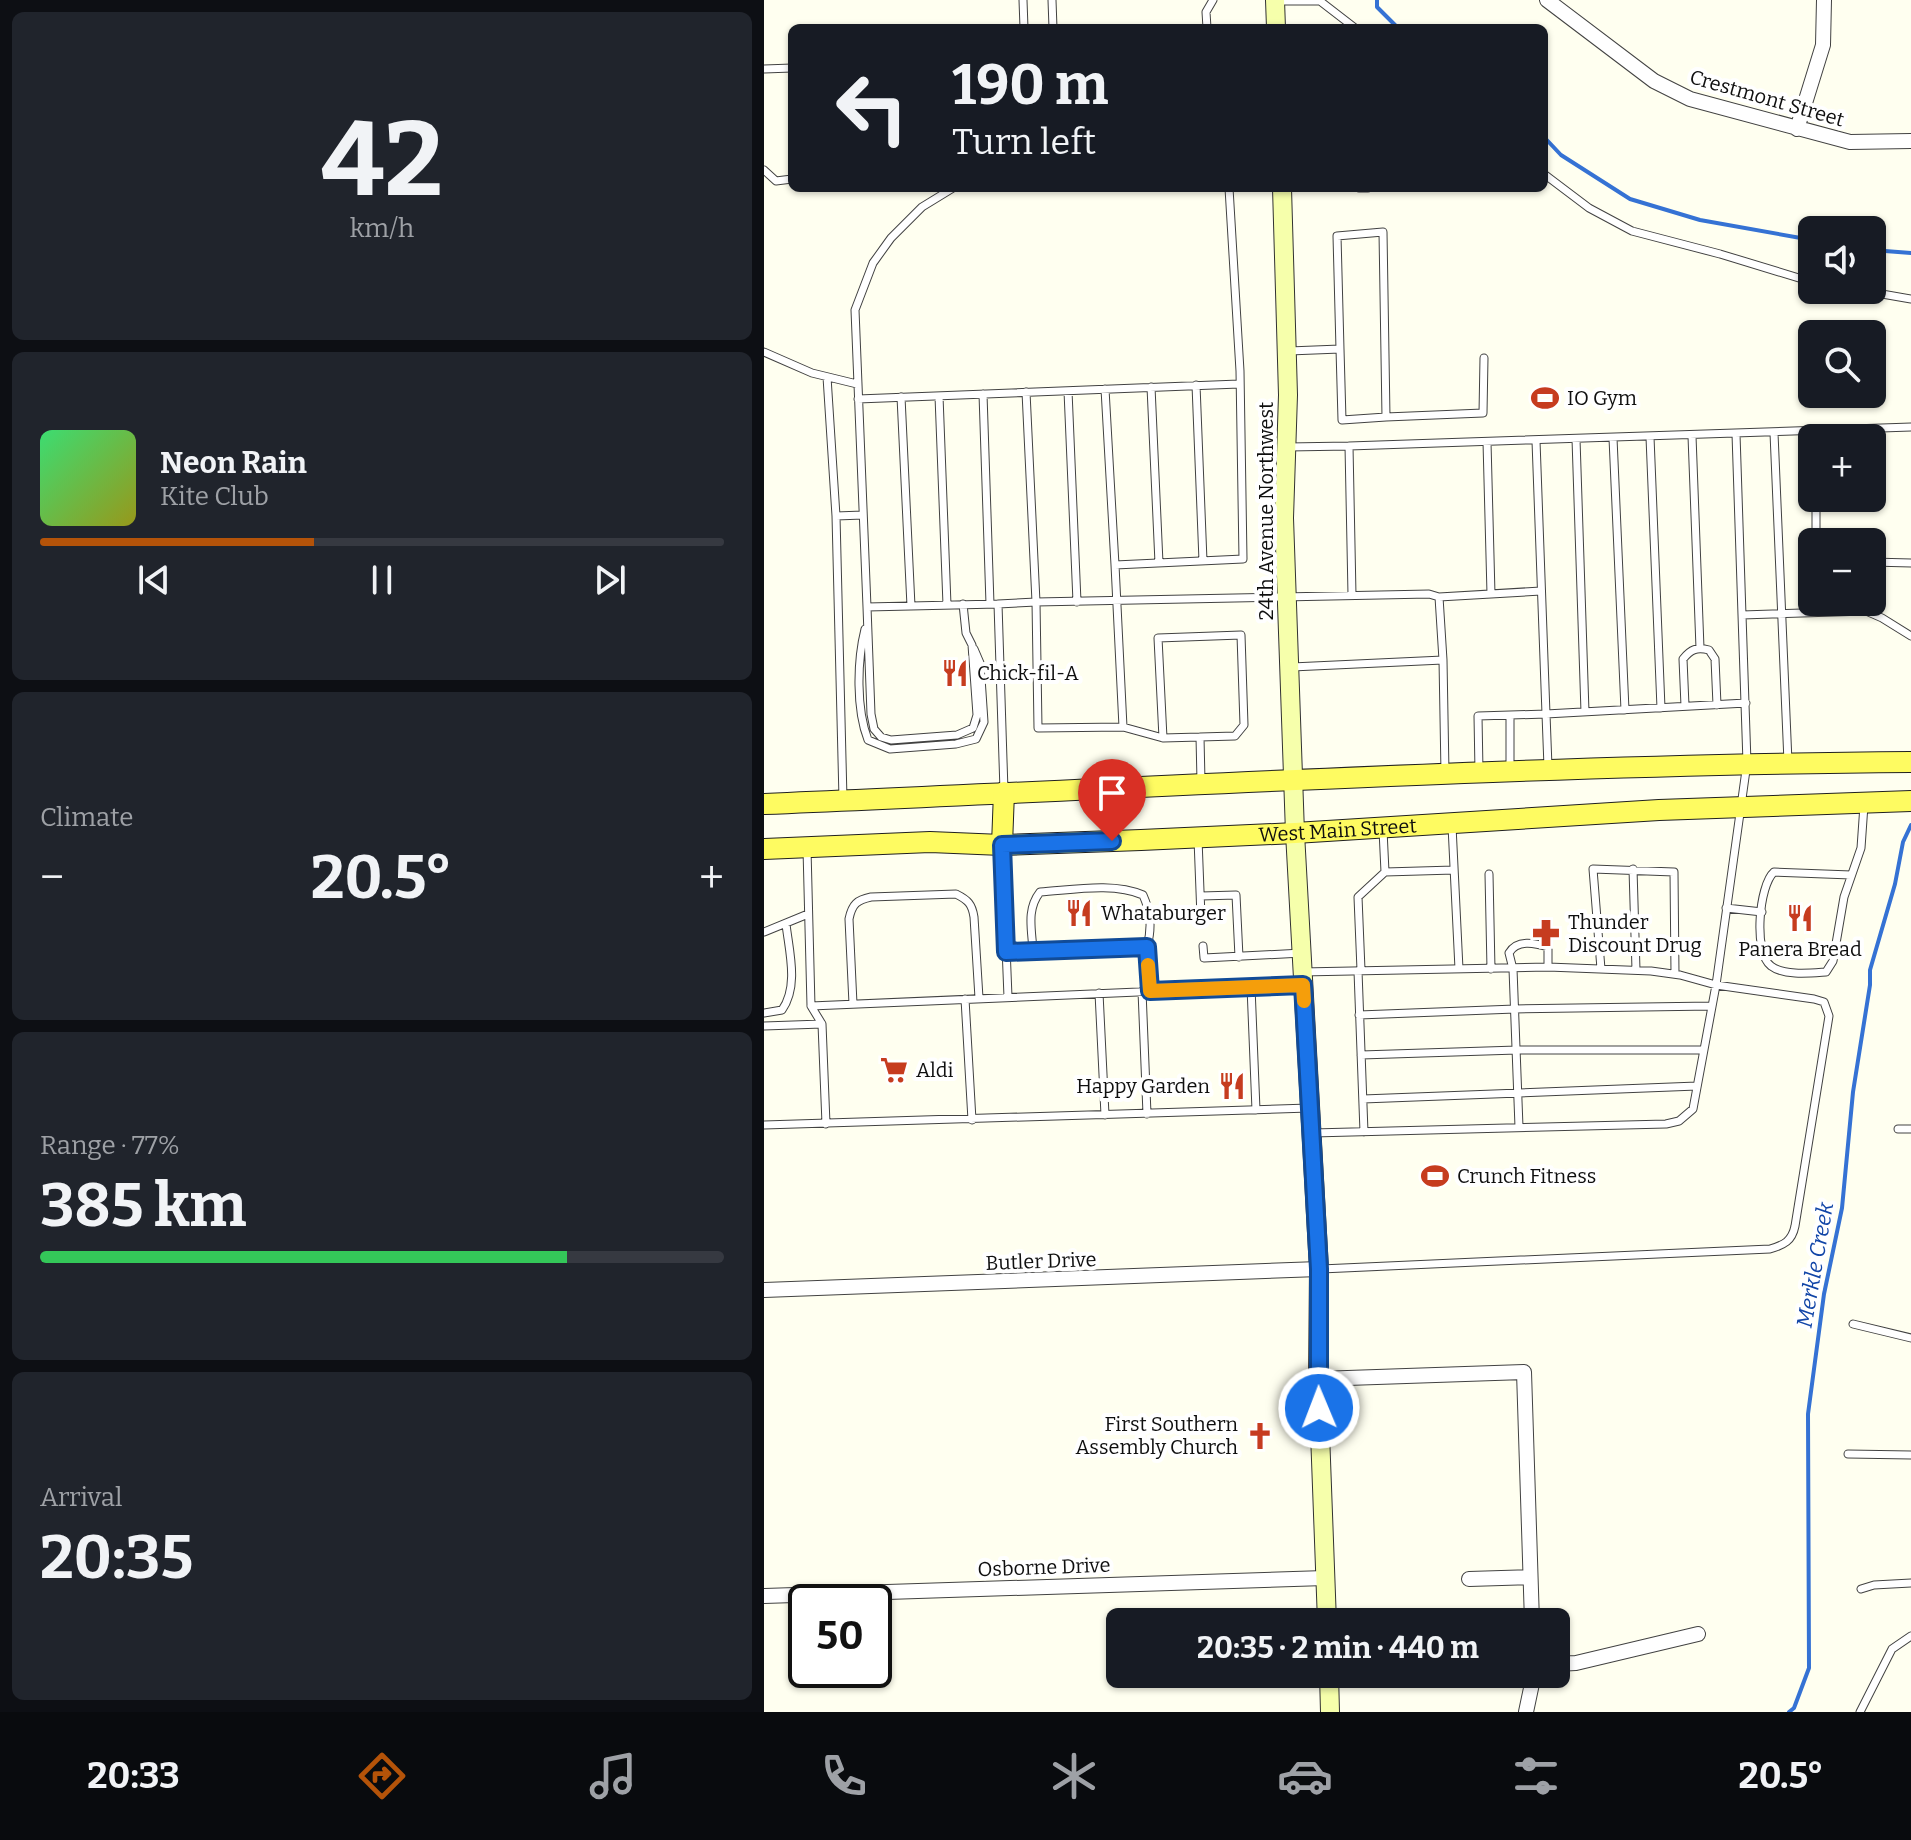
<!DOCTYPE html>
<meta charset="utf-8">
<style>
:root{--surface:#171b24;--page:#20242c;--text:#f1f3f6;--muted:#9ea1a6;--line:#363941;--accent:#b45309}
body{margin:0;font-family:Bitter,serif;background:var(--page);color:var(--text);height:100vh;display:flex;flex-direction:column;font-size:30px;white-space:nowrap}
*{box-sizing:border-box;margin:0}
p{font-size:26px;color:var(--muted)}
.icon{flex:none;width:44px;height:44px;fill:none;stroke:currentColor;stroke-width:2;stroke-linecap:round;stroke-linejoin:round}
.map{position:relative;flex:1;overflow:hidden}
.panel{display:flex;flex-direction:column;gap:12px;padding:12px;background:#0d0f14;width:764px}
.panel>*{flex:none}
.hud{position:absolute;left:24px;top:24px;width:760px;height:168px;border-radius:12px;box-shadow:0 2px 6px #0004;background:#171b24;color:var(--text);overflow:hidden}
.buttons{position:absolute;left:1034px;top:216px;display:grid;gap:16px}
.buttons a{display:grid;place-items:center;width:88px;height:88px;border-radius:12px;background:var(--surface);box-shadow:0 2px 6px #0004;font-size:40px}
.speed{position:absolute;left:24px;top:1584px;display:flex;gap:16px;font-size:40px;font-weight:700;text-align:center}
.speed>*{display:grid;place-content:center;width:104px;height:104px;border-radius:50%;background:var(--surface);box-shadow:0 2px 6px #0004;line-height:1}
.speed .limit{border:4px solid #111;border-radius:12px;background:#fff;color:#111}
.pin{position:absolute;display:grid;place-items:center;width:68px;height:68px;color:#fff;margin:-82px -34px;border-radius:50% 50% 50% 0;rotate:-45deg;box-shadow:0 0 8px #0007}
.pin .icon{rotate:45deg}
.me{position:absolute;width:88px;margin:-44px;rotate:359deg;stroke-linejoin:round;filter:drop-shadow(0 0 6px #0008)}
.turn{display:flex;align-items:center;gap:28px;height:168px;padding:0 32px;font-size:36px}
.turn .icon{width:104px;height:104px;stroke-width:2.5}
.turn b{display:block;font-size:56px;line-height:68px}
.big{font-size:60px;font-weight:700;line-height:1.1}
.panel .tile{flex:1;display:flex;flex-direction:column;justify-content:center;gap:12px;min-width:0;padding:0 28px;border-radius:12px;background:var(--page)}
.panel .dial{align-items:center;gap:0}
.dial b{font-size:104px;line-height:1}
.song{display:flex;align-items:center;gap:24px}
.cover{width:96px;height:96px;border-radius:12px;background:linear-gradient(135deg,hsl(140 70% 55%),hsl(60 70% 35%))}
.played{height:8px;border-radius:4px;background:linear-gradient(90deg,var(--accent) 40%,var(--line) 40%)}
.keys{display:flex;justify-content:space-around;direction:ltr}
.heat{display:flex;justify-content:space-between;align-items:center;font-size:44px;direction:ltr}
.charge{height:12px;border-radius:6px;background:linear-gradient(90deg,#34c759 77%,var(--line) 0)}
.trip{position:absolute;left:342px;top:1608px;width:464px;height:80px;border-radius:12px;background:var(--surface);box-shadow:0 2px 6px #0004;font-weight:700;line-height:80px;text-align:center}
.tabs{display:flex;height:128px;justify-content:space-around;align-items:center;background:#090b0e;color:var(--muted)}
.tabs .icon{width:56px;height:56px}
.tabs .active{color:var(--accent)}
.tabs b{font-size:36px;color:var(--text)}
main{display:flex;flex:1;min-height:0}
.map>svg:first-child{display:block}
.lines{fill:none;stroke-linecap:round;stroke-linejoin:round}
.stream{stroke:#3572d4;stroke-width:4}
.lane-casing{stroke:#424242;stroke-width:9}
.street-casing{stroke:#424242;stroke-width:16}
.secondary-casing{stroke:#313131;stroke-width:20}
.primary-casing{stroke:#202020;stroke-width:22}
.lane{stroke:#fff;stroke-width:7}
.street{stroke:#fff;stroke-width:14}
.secondary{stroke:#f6ffab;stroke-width:18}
.primary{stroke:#fefb61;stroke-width:20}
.route-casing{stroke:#114b97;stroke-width:20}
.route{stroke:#1a73e8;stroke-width:14}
.slow{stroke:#f59e0b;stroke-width:14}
.labels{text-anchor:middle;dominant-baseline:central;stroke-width:8;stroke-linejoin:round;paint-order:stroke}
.street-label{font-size:20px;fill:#0f0f0f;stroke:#fff}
.poi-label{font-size:20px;fill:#0f0f0f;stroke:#fff;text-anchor:start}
.water-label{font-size:22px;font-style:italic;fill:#1145a7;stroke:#fff}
</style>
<main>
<section class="panel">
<div class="tile dial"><b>42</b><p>km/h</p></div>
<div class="tile">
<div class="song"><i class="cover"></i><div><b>Neon Rain</b><p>Kite Club</p></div></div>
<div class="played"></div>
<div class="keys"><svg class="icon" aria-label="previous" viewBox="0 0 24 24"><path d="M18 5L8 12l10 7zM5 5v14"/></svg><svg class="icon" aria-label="pause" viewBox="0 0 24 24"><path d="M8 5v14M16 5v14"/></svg><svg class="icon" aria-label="next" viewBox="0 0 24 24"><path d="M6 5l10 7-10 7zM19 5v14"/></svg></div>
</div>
<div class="tile"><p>Climate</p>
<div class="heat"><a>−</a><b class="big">20.5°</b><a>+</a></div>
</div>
<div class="tile"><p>Range · 77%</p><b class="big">385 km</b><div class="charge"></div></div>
<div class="tile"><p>Arrival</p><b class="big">20:35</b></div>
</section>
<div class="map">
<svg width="1147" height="1712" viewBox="0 0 1147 1712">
<rect width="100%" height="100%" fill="#fffff0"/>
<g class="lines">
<path class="stream" d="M613,0V7L634,28
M780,137L797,155L866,199L936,220L1048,240
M1108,250L1147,253
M1025,1712L1030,1708L1045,1668L1044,1414L1060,1294L1078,1208L1089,1092L1106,985V970L1131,884L1139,842L1147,825"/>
<g class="lane-casing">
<path id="lane" d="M259,0L260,28
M288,0L289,28
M511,1H556L591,28
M443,28L442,12L449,0
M0,69L28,68
M0,170L12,181L28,179
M780,174L825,208L868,231L956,254L1048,282
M189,188L158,207L127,238L109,263L91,310L103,607L234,604L240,791
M595,188H604
M1095,290L1147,299
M525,351L576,349L578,420L622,417L619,232L573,236L576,349
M0,352L48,373L93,384
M63,377L72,516L79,799
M432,385L439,561
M387,387L395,563
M341,389L351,565
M304,391L313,602
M219,394L226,604
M175,396L183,605
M137,397L147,606
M94,399L475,384
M622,417L719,413L720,358
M1010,433L1024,762
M972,434L978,615
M928,436L936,648
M886,437L897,708
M849,438L861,710
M812,439L821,712
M772,441L782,714L982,703
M723,442L727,594
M585,446L1147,427
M524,447L585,446L588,595
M1052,498V542
M72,516L99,515
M1108,562L1147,563
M675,597L777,591
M234,604L272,602L262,392
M103,607L107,714L110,729L117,737L127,740L193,735L209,728L213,715L208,645L202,633L199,604
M101,629C93,661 92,709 104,740L126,749L192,744L212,739L220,722L216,663L210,649
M528,667L679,660L681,773
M921,706L919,659C927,649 933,647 945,650L951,659L953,705
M746,715V769
M359,727L351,565L479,559L476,371L465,188
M436,737L399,738L394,638L477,635L480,725L471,736L436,737L437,781
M399,738L359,727L274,728L272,602L665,594L675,597L679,660
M715,771L714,716L782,714L784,767
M688,826L695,969
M619,830L621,872L690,870
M434,839L437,917
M238,847L244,997
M43,849L47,1006L537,985
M869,869L872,970
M725,874L727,969
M1087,875L1010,872C995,885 989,953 1007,966C1020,976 1047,973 1062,972L1069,961L1080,897L1097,848L1100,805
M437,896L472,895L475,957
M962,908L998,912
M0,932L44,914
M439,946L440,958L538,953
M269,951C268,930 262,910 276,892C308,890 349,882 379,895C387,913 388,928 383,947
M242,952L383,947L386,991
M837,969L829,869L910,872L911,974
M597,970L594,897L621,872
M594,971L600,1132
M538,972L784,967L887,971L916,975L952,985L1050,999L1060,1002L1065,1016L1031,1226C1028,1241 1020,1245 1006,1249L557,1269
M487,987L492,1110
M378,991L383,1114
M335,993L341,1115
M201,999L208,1120
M89,1004L85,919C88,904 93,900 107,897L192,894C204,900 208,904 210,917L215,998
M47,1006L58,1024L62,1124
M0,1013L18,1010C35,986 25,951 22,924
M595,1015L751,1009L948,1006
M0,1026L58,1024
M597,1055L753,1050H940
M599,1099L933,1086
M0,1125L545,1108
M755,1127L749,969L745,953C753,939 771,943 784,947V967
M1134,1129H1147
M549,1133L902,1124L915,1121L929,1109L952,985L983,763L978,615L1102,611L1118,618L1147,636
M1089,1324L1147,1338
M1084,1454L1147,1455
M1097,1589L1110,1585L1147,1583
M1096,1712L1128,1649L1147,1636"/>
</g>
<g class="street-casing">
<path id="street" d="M783,0L890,81L926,99L1086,142L1147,141
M1033,129L1059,45L1060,0
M0,1290L555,1269
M554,1379L760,1372L768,1622
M705,1579L766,1577
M0,1596L561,1578
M792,1664L812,1663L934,1634
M762,1712L770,1674"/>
</g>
<g class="secondary-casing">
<path id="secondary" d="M511,0L512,28
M518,188L524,395L520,518L531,833L555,1269L554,1379L563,1622
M565,1674L566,1712"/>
</g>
<g class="primary-casing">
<g id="primary">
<path d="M0,804C382,788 764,765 1147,762"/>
<path d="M238,845L240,792"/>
<path id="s1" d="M0,849L166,842L238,845L377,840L531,833L895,810L1147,801"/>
</g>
</g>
<use href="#lane" class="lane"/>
<use href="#street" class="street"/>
<use href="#secondary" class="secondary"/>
<use href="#primary" class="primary"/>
</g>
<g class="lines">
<g class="route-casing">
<path id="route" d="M348,841L238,845L242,952L383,947L386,991L539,985L555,1269V1408"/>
</g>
<use href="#route" class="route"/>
<path class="slow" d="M384,965L386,991L539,985L540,1001"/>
</g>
<defs>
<g id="stadium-bare" transform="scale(2.16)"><path d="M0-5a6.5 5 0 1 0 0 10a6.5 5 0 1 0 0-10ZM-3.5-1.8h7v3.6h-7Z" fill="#c63c1f" stroke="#fff" stroke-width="2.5" paint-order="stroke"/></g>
<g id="restaurant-bare" transform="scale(2.16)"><path d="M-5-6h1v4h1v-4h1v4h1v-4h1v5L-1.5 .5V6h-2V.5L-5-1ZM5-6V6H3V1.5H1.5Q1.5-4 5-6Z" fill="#c63c1f" stroke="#fff" stroke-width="2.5" paint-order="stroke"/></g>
<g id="pharmacy-bare" transform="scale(2.16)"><path d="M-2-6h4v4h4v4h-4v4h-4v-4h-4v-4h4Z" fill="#c63c1f" stroke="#fff" stroke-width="2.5" paint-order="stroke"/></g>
<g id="supermarket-bare" transform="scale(2.16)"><path d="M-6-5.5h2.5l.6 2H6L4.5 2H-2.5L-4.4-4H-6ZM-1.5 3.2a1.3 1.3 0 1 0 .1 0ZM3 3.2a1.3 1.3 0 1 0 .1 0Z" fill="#c63c1f" stroke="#fff" stroke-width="2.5" paint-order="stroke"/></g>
<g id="church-bare" transform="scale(2.16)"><path d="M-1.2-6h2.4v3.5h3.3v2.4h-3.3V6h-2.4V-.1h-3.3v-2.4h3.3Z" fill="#c63c1f" stroke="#fff" stroke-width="2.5" paint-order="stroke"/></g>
</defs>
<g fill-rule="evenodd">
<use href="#stadium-bare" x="781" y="398"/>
<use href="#restaurant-bare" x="191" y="673"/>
<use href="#restaurant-bare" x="315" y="913"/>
<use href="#restaurant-bare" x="1036" y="918"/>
<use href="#pharmacy-bare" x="782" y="933"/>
<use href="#supermarket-bare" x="130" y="1070"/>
<use href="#restaurant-bare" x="468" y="1086"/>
<use href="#stadium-bare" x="671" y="1176"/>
<use href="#church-bare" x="496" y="1436"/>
</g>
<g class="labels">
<g class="street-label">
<text transform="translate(1003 98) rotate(16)">Crestmont Street</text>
<text transform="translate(502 511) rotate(-90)">24th Avenue Northwest</text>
<text stroke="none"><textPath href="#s1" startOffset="574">West Main Street</textPath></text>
<text transform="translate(277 1261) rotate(-2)">Butler Drive</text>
<text transform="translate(280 1567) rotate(-2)">Osborne Drive</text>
</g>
<g class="poi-label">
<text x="803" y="398">IO Gym</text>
<text x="213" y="673">Chick-fil-A</text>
<text x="337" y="913">Whataburger</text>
<text x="804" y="922">Thunder<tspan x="804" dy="23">Discount Drug</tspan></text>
<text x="1036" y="949" text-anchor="middle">Panera Bread</text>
<text x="152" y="1070">Aldi</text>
<text x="446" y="1086" text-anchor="end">Happy Garden</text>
<text x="693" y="1176">Crunch Fitness</text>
<text x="474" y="1424" text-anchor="end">First Southern<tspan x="474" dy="23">Assembly Church</tspan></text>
</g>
<g class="water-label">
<text transform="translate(1051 1265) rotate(-80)">Merkle Creek</text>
</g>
</g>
</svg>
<div class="buttons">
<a><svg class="icon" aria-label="sound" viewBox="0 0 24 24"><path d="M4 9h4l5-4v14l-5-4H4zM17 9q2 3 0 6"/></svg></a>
<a><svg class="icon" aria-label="search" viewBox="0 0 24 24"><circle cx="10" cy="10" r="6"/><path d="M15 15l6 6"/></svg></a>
<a>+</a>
<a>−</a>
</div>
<div class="speed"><div class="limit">50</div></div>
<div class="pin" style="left:348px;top:841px;background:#d93025"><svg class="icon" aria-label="arrive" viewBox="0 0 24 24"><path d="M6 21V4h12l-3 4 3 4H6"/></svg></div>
<svg class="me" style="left:555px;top:1408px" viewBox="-20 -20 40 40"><circle r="17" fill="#1a73e8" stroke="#fff" stroke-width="3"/><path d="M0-11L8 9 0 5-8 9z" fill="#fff"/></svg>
<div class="trip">20:35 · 2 min · 440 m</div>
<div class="hud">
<div class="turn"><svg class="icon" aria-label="left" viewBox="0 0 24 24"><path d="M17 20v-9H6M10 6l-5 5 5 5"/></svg><div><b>190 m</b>Turn left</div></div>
</div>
</div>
</main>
<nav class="tabs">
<b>20:33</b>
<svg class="icon active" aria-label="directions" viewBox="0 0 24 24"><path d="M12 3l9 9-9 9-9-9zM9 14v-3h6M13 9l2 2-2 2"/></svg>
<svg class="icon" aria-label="music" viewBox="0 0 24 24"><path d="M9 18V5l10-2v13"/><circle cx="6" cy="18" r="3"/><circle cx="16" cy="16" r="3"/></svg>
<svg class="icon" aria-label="phone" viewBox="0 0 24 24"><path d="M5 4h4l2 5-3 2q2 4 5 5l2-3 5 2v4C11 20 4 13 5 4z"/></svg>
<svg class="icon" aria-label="climate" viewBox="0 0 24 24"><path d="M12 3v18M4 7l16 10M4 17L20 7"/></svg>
<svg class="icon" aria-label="car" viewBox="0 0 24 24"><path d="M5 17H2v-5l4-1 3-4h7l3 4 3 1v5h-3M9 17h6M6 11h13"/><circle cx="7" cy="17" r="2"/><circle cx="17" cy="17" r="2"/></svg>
<svg class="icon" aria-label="filters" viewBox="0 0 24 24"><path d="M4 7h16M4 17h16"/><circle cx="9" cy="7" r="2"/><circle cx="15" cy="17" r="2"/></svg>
<b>20.5°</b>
</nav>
